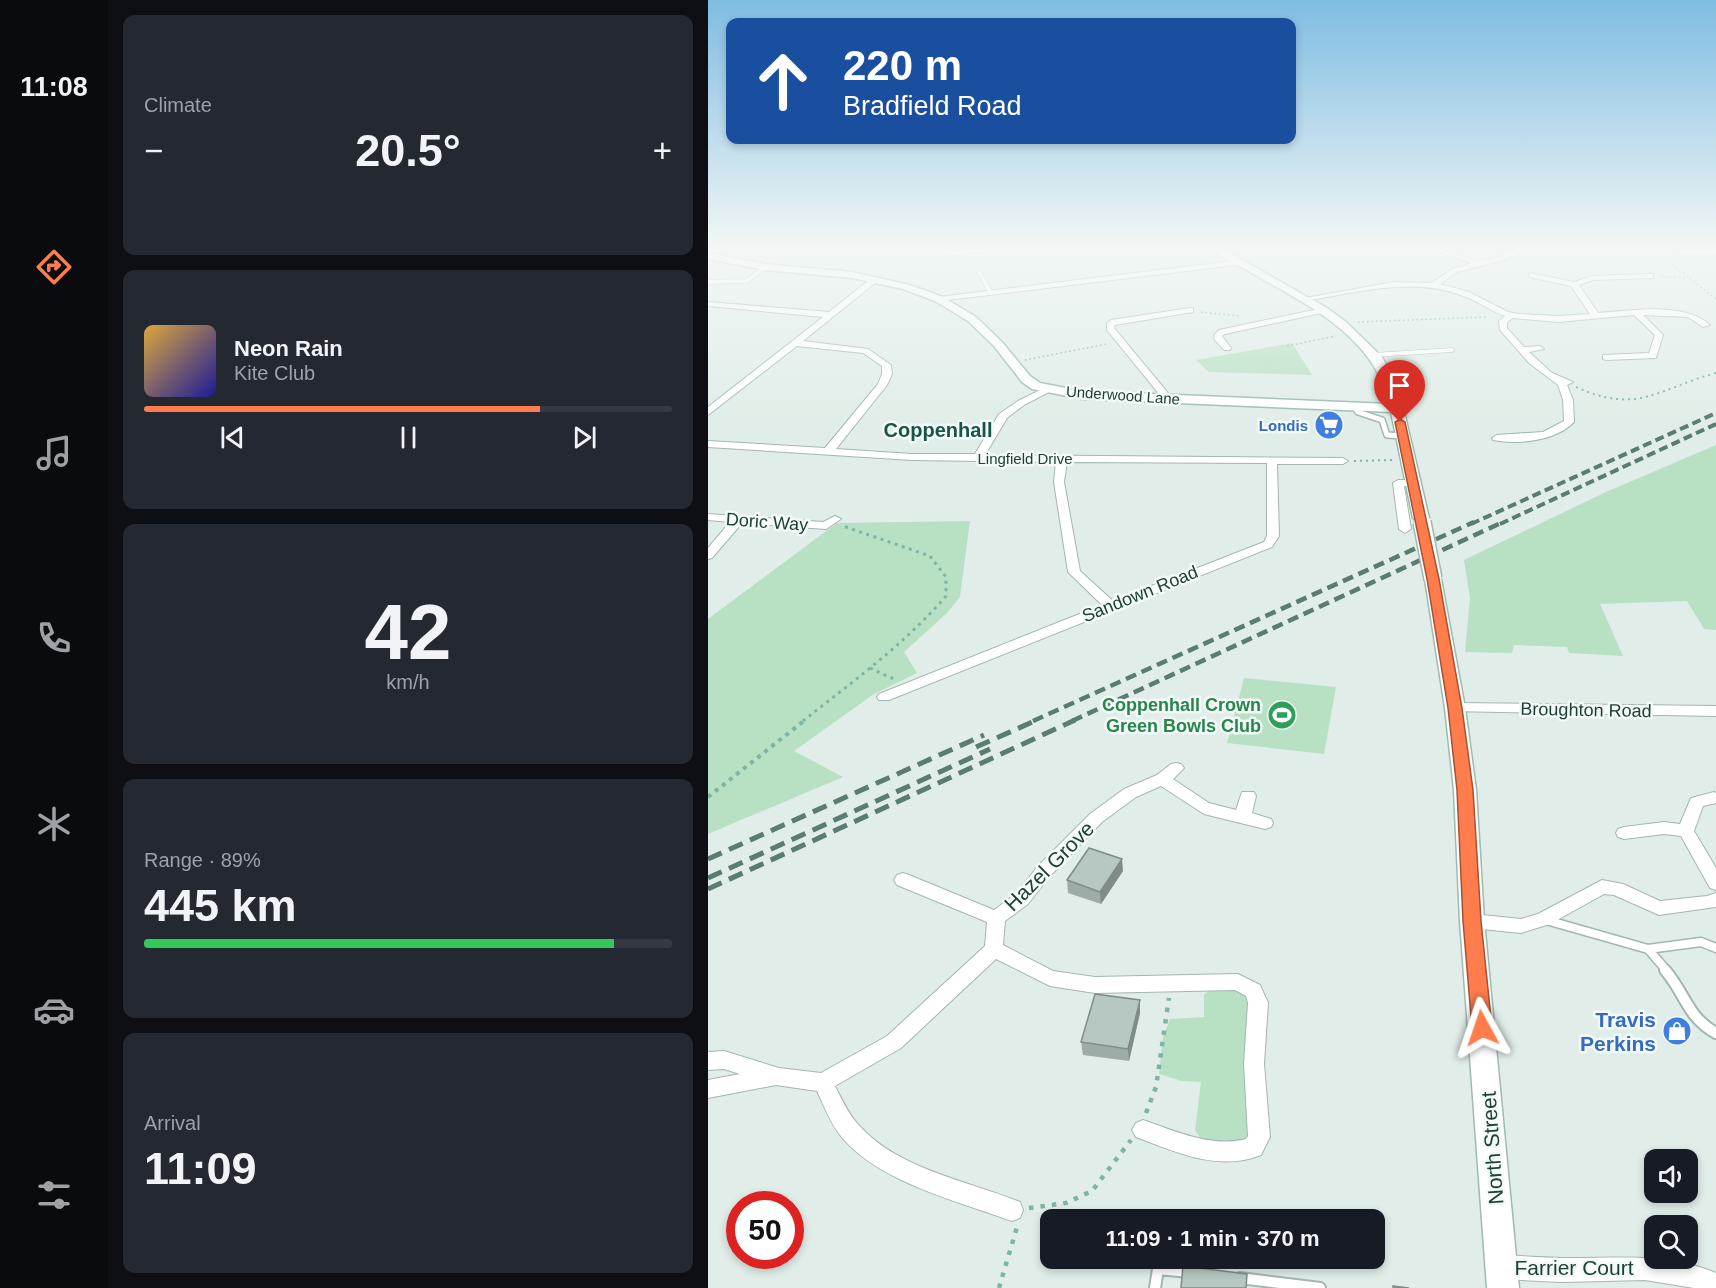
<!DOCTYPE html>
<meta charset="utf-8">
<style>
:root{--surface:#171b24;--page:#242831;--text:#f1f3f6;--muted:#9ea1a6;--line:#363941;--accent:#ff7d4d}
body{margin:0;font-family:Helvetica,sans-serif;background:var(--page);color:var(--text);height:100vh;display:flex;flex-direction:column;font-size:22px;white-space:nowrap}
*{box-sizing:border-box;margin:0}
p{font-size:20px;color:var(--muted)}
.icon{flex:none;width:33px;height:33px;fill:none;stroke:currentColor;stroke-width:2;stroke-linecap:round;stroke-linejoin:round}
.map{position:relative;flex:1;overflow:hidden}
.details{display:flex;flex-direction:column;gap:15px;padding:15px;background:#0d0f14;width:600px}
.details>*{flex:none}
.banner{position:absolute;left:18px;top:18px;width:570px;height:126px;border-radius:12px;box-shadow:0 3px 9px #0003;background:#1a4fa0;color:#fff;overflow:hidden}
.tools{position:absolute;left:936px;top:1149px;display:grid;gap:12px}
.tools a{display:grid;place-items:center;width:54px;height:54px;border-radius:12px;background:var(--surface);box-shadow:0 3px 9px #0003;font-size:30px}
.speed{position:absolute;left:18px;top:1191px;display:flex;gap:12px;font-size:30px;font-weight:700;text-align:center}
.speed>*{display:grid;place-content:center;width:78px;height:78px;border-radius:50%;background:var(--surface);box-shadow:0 3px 9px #0003;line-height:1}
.speed .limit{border:9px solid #d22;background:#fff;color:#111}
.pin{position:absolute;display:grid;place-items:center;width:51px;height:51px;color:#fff;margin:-62px -26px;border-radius:50% 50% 50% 0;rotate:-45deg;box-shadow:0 0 6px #0007}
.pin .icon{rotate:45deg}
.me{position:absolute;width:66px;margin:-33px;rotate:355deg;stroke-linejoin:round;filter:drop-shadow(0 0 4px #0008)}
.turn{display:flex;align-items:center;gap:21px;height:126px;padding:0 18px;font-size:27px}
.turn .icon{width:78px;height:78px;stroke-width:2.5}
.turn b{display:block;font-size:42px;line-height:51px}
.big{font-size:45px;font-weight:700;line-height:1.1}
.details .widget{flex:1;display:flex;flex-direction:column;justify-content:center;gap:9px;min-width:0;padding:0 21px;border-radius:12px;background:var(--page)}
.details .dial{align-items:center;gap:0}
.dial b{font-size:78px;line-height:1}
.song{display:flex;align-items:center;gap:18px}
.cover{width:72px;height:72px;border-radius:9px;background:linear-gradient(135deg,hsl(40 70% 55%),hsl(240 70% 35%))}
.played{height:6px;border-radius:3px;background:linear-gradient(90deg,var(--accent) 75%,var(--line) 75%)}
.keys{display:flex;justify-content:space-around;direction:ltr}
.heat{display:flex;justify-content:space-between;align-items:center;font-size:33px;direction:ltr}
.charge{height:9px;border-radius:4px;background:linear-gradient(90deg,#34c759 89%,var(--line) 0)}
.trip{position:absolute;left:332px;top:1209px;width:345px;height:60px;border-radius:12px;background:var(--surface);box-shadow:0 3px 9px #0003;font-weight:700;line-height:60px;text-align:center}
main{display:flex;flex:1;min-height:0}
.dock{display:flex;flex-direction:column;width:108px;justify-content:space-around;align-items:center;background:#090b0e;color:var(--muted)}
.dock .icon{width:42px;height:42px}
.dock .current{color:var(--accent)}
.dock b{font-size:27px;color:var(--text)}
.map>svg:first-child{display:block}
.green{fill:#b8e1c4}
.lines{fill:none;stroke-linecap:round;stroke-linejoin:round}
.lane-far3-casing{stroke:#a3b6b0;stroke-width:5}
.lane-far2-casing{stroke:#a3b6b0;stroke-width:8}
.lane-far1-casing{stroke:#a3b6b0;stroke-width:11}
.lane-casing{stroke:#a3b6b0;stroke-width:14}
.street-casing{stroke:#a3b6b0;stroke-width:2}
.secondary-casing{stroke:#9ebab1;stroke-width:3}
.path-far4{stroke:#7eb4a5;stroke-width:1.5;stroke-dasharray:1.5 3;stroke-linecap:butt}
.path-far3{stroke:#7eb4a5;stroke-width:2;stroke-dasharray:2 4;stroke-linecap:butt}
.path-far2{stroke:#7eb4a5;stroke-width:3;stroke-dasharray:3 4.5;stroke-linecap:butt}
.path-far1{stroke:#7eb4a5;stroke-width:4;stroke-dasharray:4 5;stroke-linecap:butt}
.path{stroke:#7eb4a5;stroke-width:4.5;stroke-dasharray:4.5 7;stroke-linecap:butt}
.lane-far3{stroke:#fff;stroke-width:4}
.lane-far2{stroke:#fff;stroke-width:5}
.lane-far1{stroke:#fff;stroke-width:8}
.lane{stroke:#fff;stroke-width:10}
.street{fill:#fff;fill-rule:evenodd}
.secondary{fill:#fff;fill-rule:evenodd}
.rail-far2{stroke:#5a7c73;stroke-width:4;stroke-dasharray:9 4.5;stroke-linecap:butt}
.rail-far1{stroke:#5a7c73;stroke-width:4.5;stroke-dasharray:11 6;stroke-linecap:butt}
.rail{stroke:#5a7c73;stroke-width:5;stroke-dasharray:15 8;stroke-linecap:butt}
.secondary-bridge-far1-casing{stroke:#9ebab1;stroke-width:16;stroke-linecap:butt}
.secondary-bridge-casing{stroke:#9ebab1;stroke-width:20;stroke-linecap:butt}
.secondary-bridge-far1{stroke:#fff;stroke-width:14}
.secondary-bridge{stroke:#fff;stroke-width:17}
.wall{fill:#9daca6}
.shaded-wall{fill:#7f8c87}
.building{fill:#b6c8c1;stroke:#7f8c87;stroke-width:1.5}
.route{fill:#ff7d4d;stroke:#a65132;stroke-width:1.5}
.labels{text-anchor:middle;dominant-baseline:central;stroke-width:5;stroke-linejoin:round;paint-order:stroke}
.far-street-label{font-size:15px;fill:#1f4038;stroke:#f2f9f6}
.far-shop-label{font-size:15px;font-weight:bold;fill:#366cbe;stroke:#f2f9f6;text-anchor:end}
.street-label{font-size:18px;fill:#1f4038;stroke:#f2f9f6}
.leisure-label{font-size:18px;font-weight:bold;fill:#27864d;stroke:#f2f9f6;text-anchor:end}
.far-district-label{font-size:20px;font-weight:bold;fill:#195547;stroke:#f2f9f6}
.near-street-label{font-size:21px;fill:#1f4038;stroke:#f2f9f6}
.near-shop-label{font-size:21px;font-weight:bold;fill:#366cbe;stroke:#f2f9f6;text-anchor:end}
</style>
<main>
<nav class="dock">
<b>11:08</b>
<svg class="icon current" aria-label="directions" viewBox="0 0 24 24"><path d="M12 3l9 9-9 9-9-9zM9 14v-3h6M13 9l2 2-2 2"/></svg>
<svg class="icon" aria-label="music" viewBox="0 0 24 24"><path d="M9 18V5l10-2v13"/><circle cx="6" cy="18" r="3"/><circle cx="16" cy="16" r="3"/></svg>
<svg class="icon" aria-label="phone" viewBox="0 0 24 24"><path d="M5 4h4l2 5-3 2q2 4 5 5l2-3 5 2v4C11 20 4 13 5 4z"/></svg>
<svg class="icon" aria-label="climate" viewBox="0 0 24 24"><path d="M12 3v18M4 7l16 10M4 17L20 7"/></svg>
<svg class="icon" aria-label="car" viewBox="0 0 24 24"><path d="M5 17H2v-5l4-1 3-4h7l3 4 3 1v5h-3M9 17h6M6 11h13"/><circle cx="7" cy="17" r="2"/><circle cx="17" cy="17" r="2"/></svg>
<svg class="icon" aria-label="filters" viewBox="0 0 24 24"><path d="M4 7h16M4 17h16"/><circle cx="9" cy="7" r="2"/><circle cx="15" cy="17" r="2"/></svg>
</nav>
<section class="details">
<div class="widget"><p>Climate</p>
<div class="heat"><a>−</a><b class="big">20.5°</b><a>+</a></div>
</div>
<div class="widget">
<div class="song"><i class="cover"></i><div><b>Neon Rain</b><p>Kite Club</p></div></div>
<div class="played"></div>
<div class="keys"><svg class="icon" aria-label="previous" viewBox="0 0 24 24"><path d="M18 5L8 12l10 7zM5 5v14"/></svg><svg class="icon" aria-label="pause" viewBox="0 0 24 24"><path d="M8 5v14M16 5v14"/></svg><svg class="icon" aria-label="next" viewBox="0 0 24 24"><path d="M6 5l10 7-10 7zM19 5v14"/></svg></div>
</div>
<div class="widget dial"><b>42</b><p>km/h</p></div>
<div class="widget"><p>Range · 89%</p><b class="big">445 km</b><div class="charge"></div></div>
<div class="widget"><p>Arrival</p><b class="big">11:09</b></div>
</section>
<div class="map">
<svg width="1008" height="1288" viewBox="0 0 1008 1288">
<rect width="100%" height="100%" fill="#e1ede8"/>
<path class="green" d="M584,343L604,375L501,372L488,360Z
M1008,445V630L996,629L979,601L892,604L915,656L861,653L859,647L806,645L804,653L757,652L762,598L756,560L898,492Z
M262,521L252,597L239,613L196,652L209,673L166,694L86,751L135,777L0,834V619L129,523Z
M536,678L628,687L616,754L519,743Z
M510,982L545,991L551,1137L501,1151L487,1130L493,1082L474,1081L451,1074L455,1037L462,1019L496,1017V995Z"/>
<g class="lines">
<g class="lane-far3-casing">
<path id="lane-far3" d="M271,272L283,293
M0,282L39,281L57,267
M665,355L744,350"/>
</g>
<g class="lane-far2-casing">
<path id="lane-far2" d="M646,406L650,412L674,420L679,435L695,436"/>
</g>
<g class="lane-far1-casing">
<path id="lane-far1" d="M838,920L940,949L959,971
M940,949L993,942L1008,948"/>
</g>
<g class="lane-casing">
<path id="lane" d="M957,970C977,993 979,1017 1008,1033
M532,1278L612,1288
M447,1288L450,1269L482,1272"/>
</g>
<g class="street-casing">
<path id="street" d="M209,245H220L242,251L315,245H342L338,247L242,255Z
M646,245H659L655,247Z
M710,245H720L770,261L791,257L815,247L883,245L880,247L817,251L796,260L749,272L732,284L761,292L800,312L811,314L850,316L882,314L863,286L821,277V273L866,282L884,276L942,274H945V278L885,280L871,285L890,313C922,311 976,301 1002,325L995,327L980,317L935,315L955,335L948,358L898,360L895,359V355L941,353L947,335L926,315L850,322L805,318L799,322V328L816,347L832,346L836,349L821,352L844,373L865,382L859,385L865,400L866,422C848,441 810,445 785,440L784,438L789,435L835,432L856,421L855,400L850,385L821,363L792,330L791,321L797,316C782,311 770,301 755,296C705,276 648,293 596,301L592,299L686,282L724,283L744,269L763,263Z
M971,250H1008V254H968L967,252Z
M533,260H536V264L231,301L227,299L231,297Z
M165,277L172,279L95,341L160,349L183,365L184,374L179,385L128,449L204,454H267L291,414L310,401L340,386L345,389L343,391L316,405L299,418L277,455L635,458L640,461L635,464H569L571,536L564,547L181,700H171L169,697L171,694L394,605L360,572L346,482L348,462L204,460L0,447V441L117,448L170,384L174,374V366L155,353L89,346L0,415V407L115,317L0,306V302L121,312ZM359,462L559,463V536L556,542L405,601L372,571L356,482Z
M482,308H485V312L407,325L406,328L464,398L456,400L399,330V323L403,320Z
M615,308H618V312L517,334L514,336L523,348L522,350H516L507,340L506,335L511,330Z
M690,480H704L709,483L704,486H696L703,529L697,533L691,529L685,483Z
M0,514L115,522L127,516L133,519L118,529L34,523L4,558L0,559V548L22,522L0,520Z
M747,703L1008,706V716L742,711L740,708L742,705Z
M468,763L473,764L476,768L465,779L501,803L528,810L534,792H546L548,796L544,813L563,819L565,823L563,827L557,829L496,814L453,786L428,797L394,822L342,876L320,904L297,921L295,945L345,971L387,977L530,974L552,985L560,1003L556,1064L562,1137L553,1155C511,1172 467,1152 428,1137L424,1130L428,1123L435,1120C467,1131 504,1148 538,1139L540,1136L536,1064L540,1003L538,996L527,990L387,993L342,986L288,959L193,1048L127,1086C133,1098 139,1111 148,1122C187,1169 258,1180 312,1202L315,1210L312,1218L304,1221C250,1201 169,1182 132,1135C122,1122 116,1106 109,1091L68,1085L0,1098V1080L32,1074L16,1069L0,1070V1052L16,1051L71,1068L113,1073L179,1036L277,946L279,922L189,885L186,880L189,875L195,873L201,875L286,910L308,894L330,866L382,814L416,789L449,775L463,764Z
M1006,792L1008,793V803L995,806L986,831L1008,868V890L1002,888L973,836L956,834L916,839L910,837L908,833L910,829L916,827L956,822L972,824L983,798Z
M894,880L915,884L952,901L999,896L1008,893V907L951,915L906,895L896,894L842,924L813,933L764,928L758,926L755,921L758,916L764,914L813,919L830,914Z
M793,1255C816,1256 839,1258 863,1258C914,1258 960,1253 1008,1273V1288H986L937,1280L854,1282L793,1279L785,1275L781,1267L785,1259Z"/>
</g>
<g class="secondary-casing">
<path id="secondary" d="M497,245H508L619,308L638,322L674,357L690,386L721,518L718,521L713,523L705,518L683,412L374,399L324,389L314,382L286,346L260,321L227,301L195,289L144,278L57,270L0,259V253L57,264L144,272L202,285L235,297L268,317L294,342L322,376L332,383L374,391L681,404C667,334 593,302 537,269C524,262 508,255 497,245Z
M725,574L733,579L757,708L768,790L776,921L811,1288H779L752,921L746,790L737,708L717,579Z"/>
</g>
<path class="path-far4" d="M934,245C961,258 983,281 1008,299
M139,263L161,245
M953,276L977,278
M493,312L531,316
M650,322L778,317
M579,346L628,336
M317,360L399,344"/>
<path class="path-far3" d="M868,387C930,415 949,389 1008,373
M646,461L684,460"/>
<path class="path-far2" d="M162,668L188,680
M95,721C144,682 197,644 238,596V577L222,556L135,526"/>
<path class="path-far1" d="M0,797L97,720"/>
<path class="path" d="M438,1113L448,1087L461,998
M321,1208L358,1203L384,1191L423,1140
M291,1288L309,1227"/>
<use href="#lane-far3" class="lane-far3"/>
<use href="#lane-far2" class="lane-far2"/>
<use href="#lane-far1" class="lane-far1"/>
<use href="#lane" class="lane"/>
<use href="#street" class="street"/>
<use href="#secondary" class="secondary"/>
<path class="rail-far2" d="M763,524L1008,413
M792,524L1008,424"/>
<path class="rail-far1" d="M325,721L766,522
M364,721L795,522"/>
<path class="rail" d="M268,747L329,720
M0,859L276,735
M0,878L282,749
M0,889L367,720"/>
<g class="secondary-bridge-far1-casing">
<path id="secondary-bridge-far1" d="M713,518L714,524"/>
</g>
<g class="secondary-bridge-casing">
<path id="secondary-bridge" d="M714,522L725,579"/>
</g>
<use href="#secondary-bridge-far1" class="secondary-bridge-far1"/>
<use href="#secondary-bridge" class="secondary-bridge"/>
</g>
<path class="wall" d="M777,245H826L790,251Z
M415,871L393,904L360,893L359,880Z
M432,1013L421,1061L375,1055L373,1042Z"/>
<path class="shaded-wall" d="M791,245H826L790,251Z
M414,859L415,871L393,904L392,892Z
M432,1000V1013L421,1061L420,1049Z"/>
<path class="building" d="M381,848L414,859L392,892L359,880Z
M387,994L432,1000L420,1049L373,1042Z
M475,1266L539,1274L538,1288H473Z
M685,1286L701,1288H685Z"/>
<linearGradient id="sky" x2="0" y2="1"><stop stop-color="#7fbce2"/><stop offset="0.58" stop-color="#f2f7f5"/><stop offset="1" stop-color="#f2f7f5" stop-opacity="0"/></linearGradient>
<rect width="1008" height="425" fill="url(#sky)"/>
<path class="route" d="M692,419L697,422L731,579L754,708L765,790L773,921L784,1028L781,1034L774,1037L767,1034L764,1028L755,921L749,790L740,708L719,579L687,422Z"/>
<defs>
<g id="supermarket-disc" transform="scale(1.5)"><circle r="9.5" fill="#3f7fe0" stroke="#f2f9f6"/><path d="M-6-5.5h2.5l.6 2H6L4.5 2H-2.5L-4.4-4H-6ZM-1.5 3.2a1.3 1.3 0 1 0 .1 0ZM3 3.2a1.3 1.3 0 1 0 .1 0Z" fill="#fff"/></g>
<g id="stadium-disc" transform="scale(1.5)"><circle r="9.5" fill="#2e9e5b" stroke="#f2f9f6"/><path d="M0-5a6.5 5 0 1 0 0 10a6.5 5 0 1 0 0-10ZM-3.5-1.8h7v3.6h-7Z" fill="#fff"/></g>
<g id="shop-disc" transform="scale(1.5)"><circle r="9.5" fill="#3f7fe0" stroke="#f2f9f6"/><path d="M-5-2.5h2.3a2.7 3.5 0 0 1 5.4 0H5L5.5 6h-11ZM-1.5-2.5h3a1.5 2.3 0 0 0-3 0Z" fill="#fff"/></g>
</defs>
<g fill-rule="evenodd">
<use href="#supermarket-disc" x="621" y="425"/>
<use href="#stadium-disc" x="574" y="715"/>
<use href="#shop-disc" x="969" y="1031"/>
</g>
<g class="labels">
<g class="far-street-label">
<text transform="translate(415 395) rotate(4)">Underwood Lane</text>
<text x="317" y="458">Lingfield Drive</text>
</g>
<g class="far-shop-label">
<text x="600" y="425">Londis</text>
</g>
<g class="street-label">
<text transform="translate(59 522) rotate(4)">Doric Way</text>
<text transform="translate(432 594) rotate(-22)">Sandown Road</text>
<text transform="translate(878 710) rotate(1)">Broughton Road</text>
</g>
<g class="leisure-label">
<text x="553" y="705">Coppenhall Crown<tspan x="553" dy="21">Green Bowls Club</tspan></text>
</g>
<g class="far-district-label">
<text x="230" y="430">Coppenhall</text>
</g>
<g class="near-street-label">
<text transform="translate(341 866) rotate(-45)">Hazel Grove</text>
<text transform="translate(784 1148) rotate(-94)">North Street</text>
<text x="866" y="1267">Farrier Court</text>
</g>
<g class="near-shop-label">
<text x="948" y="1019">Travis<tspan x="948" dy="24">Perkins</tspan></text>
</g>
</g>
</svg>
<div class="tools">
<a><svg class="icon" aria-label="sound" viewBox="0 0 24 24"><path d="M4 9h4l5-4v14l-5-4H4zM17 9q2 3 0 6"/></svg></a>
<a><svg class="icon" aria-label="search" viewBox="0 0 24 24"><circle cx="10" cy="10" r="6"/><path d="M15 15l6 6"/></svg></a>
</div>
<div class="speed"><div class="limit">50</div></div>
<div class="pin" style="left:692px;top:422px;background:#d93025"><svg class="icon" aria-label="arrive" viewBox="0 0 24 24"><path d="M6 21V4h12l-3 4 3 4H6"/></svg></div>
<svg class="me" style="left:774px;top:1028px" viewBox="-20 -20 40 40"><path d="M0-17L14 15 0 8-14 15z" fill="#ff7d4d" stroke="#fff" stroke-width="4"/></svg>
<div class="trip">11:09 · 1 min · 370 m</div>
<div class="banner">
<div class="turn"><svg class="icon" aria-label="ahead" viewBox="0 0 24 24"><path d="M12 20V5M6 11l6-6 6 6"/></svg><div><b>220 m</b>Bradfield Road</div></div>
</div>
</div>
</main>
